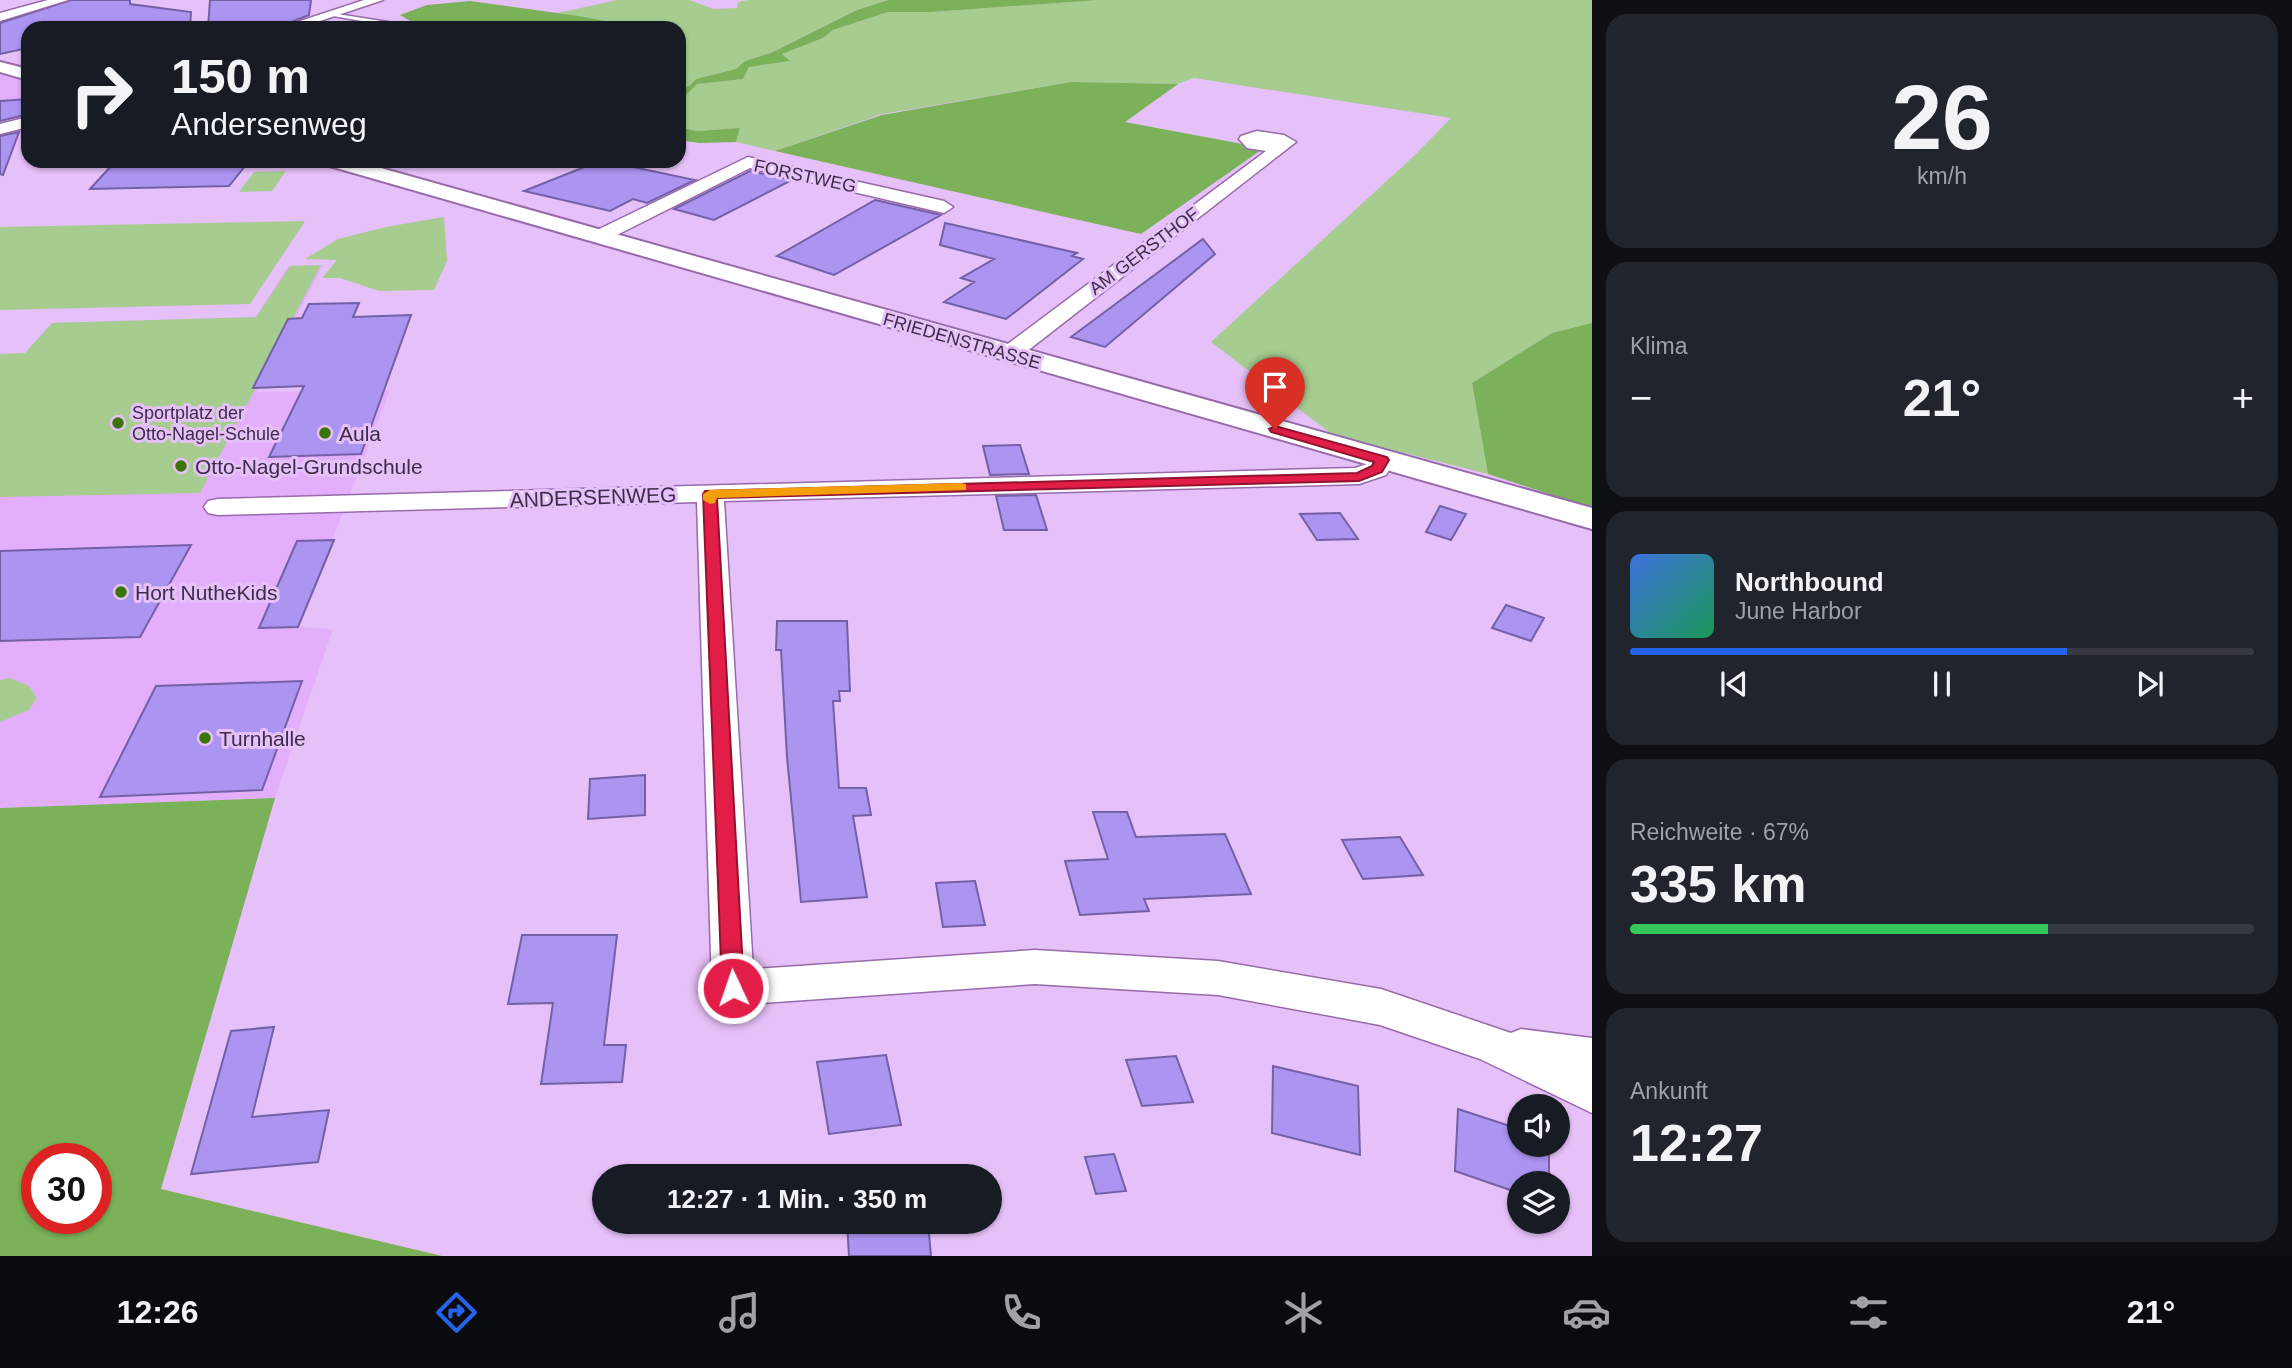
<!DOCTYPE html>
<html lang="de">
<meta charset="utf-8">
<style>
:root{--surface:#171b24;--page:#20242c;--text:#f1f3f6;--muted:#9ea1a6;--line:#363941;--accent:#2563eb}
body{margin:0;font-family:Helvetica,sans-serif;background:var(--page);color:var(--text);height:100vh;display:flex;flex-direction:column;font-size:26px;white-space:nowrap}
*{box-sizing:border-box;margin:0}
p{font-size:23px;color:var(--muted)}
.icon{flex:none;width:38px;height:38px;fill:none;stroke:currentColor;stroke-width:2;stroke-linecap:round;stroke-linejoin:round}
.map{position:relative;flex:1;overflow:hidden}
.panel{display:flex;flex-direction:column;gap:14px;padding:14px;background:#0d0f14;width:700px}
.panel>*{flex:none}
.hud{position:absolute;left:21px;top:21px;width:665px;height:147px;border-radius:21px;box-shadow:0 2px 5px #0004;background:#171b24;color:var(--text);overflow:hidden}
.controls{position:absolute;left:1507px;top:1094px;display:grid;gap:14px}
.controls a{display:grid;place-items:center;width:63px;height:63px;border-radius:50%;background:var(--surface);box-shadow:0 2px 5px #0004;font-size:35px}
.speed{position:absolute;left:21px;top:1143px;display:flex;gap:14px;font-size:35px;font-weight:700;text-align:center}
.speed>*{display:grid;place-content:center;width:91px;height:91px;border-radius:50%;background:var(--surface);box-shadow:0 2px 5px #0004;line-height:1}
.speed .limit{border:10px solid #d22;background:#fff;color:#111}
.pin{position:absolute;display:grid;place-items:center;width:60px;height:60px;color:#fff;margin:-72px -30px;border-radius:50% 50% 50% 0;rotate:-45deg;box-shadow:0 0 7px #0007}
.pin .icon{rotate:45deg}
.me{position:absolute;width:77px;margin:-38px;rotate:357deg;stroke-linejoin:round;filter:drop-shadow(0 0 5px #0008)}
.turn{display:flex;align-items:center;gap:24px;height:147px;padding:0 35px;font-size:32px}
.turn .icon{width:91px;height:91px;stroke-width:2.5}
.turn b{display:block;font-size:49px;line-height:60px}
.big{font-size:52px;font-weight:600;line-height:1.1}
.panel .tile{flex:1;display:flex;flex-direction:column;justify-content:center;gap:10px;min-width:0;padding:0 24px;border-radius:21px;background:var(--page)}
.panel .dial{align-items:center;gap:0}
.dial b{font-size:91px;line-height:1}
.song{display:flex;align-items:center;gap:21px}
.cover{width:84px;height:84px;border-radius:10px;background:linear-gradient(135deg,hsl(220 70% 55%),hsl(150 70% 35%))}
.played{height:7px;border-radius:4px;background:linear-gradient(90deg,var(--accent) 70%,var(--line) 70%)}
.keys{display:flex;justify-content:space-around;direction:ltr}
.heat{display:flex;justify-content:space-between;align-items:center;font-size:38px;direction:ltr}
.charge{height:10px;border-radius:5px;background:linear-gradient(90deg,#34c759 67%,var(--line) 0)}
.trip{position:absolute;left:592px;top:1164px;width:410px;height:70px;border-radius:35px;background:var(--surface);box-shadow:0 2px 5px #0004;font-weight:600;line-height:70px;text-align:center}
.dock{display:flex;height:112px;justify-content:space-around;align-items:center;background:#090b0e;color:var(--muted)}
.dock .icon{width:49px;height:49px}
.dock .current{color:var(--accent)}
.dock b{font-size:32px;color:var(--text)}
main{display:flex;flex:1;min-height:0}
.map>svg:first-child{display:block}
.built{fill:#e3affc}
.green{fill:#a6cc90}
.forest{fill:#7ab159;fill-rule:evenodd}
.building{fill:#ac94f1;stroke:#7360a6;stroke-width:2}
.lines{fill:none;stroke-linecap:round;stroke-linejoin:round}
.service-casing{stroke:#976aab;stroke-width:3}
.minor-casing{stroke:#976aab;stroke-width:3}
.secondary-casing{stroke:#976aab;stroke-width:4}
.service{fill:#fff;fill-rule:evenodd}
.minor{fill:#fff;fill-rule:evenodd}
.secondary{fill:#fff;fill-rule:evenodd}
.route{fill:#e11d48;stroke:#92132f;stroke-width:2}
.slow{fill:#f59e0b}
.poi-dot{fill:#3c7505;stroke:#e6c0f8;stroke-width:2.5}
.labels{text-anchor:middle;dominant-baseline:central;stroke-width:6;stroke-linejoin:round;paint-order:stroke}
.far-street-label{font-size:18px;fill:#3f2c48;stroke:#e6c0f8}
.far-poi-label{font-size:18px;fill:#3f2c48;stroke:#e6c0f8;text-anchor:start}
.poi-label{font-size:21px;fill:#3f2c48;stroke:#e6c0f8;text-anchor:start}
.street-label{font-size:21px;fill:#3f2c48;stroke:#e6c0f8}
</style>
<main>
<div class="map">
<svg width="1592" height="1256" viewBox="0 0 1592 1256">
<rect width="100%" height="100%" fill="#e6c0f8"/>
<path class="built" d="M0,74L28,82V120L0,126Z
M323,265L257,392L390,390L299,627L333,629L275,798L0,808V354L25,353L52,323L256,317L288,266Z"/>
<path class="green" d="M617,0H689L714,9L737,8L738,2L748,0H888L857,10L773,52L745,61L736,69L696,79L689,86L679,88V28H640L558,13Z
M1099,0H1592V323L1552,333L1472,383L1488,474L1333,435L1211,342L1415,155L1451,118L1194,78L1178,84L1071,82L882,114L775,151L736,142L740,128L697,131L679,127V102L696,84L743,79L749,67L789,61L782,54L823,38L833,30L888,12H933Z
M286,171L272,191L239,192L254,172Z
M444,217L447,261L434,290L379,291L340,278H322L337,260L305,259L338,239L386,227Z
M305,221L250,304L0,310V227Z
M321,265L200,493L0,497V354L25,353L52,323L256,317L290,266Z
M10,678L29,686L37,698L29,710L0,722V680Z"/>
<path class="forest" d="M888,0H1099L932,12H888L833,30L823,38L782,54L790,61L749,67L743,79L697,84L679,102V88L689,86L696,79L736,69L745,61L773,52L857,10Z
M470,1L579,16L640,28H422L400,15L427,5Z
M1071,82L1178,84L1125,122L1264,148L1141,234L775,151L882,115Z
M679,127L697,131L740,128L736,142L699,143L679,140Z
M1592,323V508L1488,474L1472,383L1552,333Z
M275,798L161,1189L442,1256H0V808ZM37,1158H96V1218H37Z"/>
<path class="building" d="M71,0H130V4L191,12L190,28H28V48L0,54V23Z
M210,0H311L309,15L276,28H208Z
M28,99L25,115L0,121V101Z
M19,132L3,175L0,174V136Z
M123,161H249L229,186L90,189L113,164Z
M597,162L614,163L695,180L647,203L633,199L610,211L524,191Z
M750,171L792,180L714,220L674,209Z
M875,200L941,215L834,275L777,256Z
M945,223L1077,253L1072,256L1083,259L1006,319L944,302L974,282L961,278L994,259L940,245Z
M1203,239L1215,254L1105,347L1071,337Z
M359,303L353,317L411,315L361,454L269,457L304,386L253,388L288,319L302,318L309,304Z
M1020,445L1029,474L990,475L983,446Z
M1036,495L1047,530H1004L996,496Z
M1440,506L1466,514L1451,540L1426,532Z
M1340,513L1358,539L1317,540L1300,514Z
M334,540L298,627L259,628L297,541Z
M191,545L140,637L0,641V551Z
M1506,605L1544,618L1531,641L1492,628Z
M777,621H847L850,691H839L840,701H833L839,788H866L871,815L853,816L867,897L801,902L787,757L781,650H776Z
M302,681L262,790L100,797L156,686Z
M645,775V815L588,819L590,779Z
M1093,812H1127L1136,837L1225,834L1251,894L1144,899L1149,911L1080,915L1065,861L1108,859Z
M1400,837L1423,875L1363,879L1342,840Z
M975,881L985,925L943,927L936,883Z
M522,935H617L604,1045H626L622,1082L541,1084L553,1003L508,1004Z
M274,1027L252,1117L329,1110L318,1162L191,1174L231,1031Z
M886,1055L901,1125L829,1134L817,1062Z
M1176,1056L1193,1102L1142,1106L1126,1060Z
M1273,1066L1358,1086L1360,1155L1272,1133Z
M1458,1109L1519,1129V1144H1549V1183H1519V1193L1455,1171Z
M1114,1154L1126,1191L1096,1194L1085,1157Z
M847,1222H928L931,1256H849Z"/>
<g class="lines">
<g class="service-casing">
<path id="service" d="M331,13L407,25L410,27L402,28L333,16Z"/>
</g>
<g class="minor-casing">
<path id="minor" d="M48,0H68L0,21V13Z
M364,0H383L299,28H279Z
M28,117V127L0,134V124Z
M1257,131L1284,135L1296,142L1017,359H1001L997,354L1001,349L1266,151L1247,148L1239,139L1241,136Z
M748,157L944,201L953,207L944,213L750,168L605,241L598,243L588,237L591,233Z
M1382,452L1391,454L1395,460L1386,475L1359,484L724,501L753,969L1035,950L1218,961L1381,989L1511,1033L1521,1029L1592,1038V1113L1480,1059L1380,1025L1218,995L1035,984L733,1005L718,1000L712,988L697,502L218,515L208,513L204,507L208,501L218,499L1355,468L1367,464L1373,454Z"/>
</g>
<g class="secondary-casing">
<path id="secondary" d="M0,62L28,69V80L0,72Z
M323,161H356L1592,508V529L326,165Z"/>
</g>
<use href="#service" class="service"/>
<use href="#minor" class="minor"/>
<use href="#secondary" class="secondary"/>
</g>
<path class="route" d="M1275,426L1387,457L1389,460L1382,472L1359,481L717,498L744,988L741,994L733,997L726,994L722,988L703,494L705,491L1357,473L1372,466L1374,462L1271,432L1269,429Z"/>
<path class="slow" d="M961,483L966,484V490L717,498L715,503L710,504L703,500V494L710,490Z"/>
<g class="poi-dot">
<circle cx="118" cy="423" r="7"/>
<circle cx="325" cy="433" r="7"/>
<circle cx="181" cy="466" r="7"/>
<circle cx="121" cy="592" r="7"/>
<circle cx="205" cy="738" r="7"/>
</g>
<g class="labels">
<g class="far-street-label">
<text transform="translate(805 176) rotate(12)">FORSTWEG</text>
<text transform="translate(1144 251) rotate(-37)">AM GERSTHOF</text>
<text transform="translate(962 341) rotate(16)">FRIEDENSTRASSE</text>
</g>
<g class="far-poi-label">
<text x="132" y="413">Sportplatz der<tspan x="132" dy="21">Otto-Nagel-Schule</tspan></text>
</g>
<g class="poi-label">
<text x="339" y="433">Aula</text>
<text x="195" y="466">Otto-Nagel-Grundschule</text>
<text x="135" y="592">Hort NutheKids</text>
<text x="219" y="738">Turnhalle</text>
</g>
<g class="street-label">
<text transform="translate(593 497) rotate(-2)">ANDERSENWEG</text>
</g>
</g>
</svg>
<div class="controls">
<a><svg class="icon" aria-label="sound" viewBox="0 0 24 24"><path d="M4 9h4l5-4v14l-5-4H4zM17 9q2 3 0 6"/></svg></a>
<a><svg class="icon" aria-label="layers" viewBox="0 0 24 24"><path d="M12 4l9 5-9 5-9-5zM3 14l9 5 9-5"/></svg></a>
</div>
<div class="speed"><div class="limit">30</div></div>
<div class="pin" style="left:1275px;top:429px;background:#d93025"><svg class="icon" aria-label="arrive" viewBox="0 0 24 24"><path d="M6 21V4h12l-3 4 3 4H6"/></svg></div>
<svg class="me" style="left:733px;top:988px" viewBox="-20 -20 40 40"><circle r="17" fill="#e11d48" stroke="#fff" stroke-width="3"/><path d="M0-11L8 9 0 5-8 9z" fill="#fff"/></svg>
<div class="trip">12:27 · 1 Min. · 350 m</div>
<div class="hud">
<div class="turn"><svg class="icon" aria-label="right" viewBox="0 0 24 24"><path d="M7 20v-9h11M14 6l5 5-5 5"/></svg><div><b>150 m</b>Andersenweg</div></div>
</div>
</div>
<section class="panel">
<div class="tile dial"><b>26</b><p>km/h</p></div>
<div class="tile"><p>Klima</p>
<div class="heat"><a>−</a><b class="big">21°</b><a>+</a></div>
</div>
<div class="tile">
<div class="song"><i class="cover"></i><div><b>Northbound</b><p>June Harbor</p></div></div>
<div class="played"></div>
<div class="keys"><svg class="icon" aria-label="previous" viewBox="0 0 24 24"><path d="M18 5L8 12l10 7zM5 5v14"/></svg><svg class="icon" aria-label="pause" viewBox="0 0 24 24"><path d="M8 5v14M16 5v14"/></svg><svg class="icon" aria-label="next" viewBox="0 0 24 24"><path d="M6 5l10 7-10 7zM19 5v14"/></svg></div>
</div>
<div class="tile"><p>Reichweite · 67%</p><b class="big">335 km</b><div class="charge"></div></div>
<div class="tile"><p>Ankunft</p><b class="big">12:27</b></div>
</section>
</main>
<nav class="dock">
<b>12:26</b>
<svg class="icon current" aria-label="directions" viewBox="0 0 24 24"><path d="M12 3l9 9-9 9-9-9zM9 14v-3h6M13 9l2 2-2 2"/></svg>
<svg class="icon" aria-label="music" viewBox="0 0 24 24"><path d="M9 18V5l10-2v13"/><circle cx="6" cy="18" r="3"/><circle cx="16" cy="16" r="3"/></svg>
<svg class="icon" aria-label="phone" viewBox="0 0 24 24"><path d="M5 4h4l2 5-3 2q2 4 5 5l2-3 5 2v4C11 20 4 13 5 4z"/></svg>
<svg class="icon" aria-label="climate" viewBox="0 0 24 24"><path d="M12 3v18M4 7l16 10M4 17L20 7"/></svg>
<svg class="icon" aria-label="car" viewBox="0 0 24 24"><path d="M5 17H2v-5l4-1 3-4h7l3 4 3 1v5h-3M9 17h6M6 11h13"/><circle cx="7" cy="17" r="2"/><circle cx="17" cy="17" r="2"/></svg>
<svg class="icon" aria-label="filters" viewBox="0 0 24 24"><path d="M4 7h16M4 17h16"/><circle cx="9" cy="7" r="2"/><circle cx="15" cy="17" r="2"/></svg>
<b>21°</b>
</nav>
